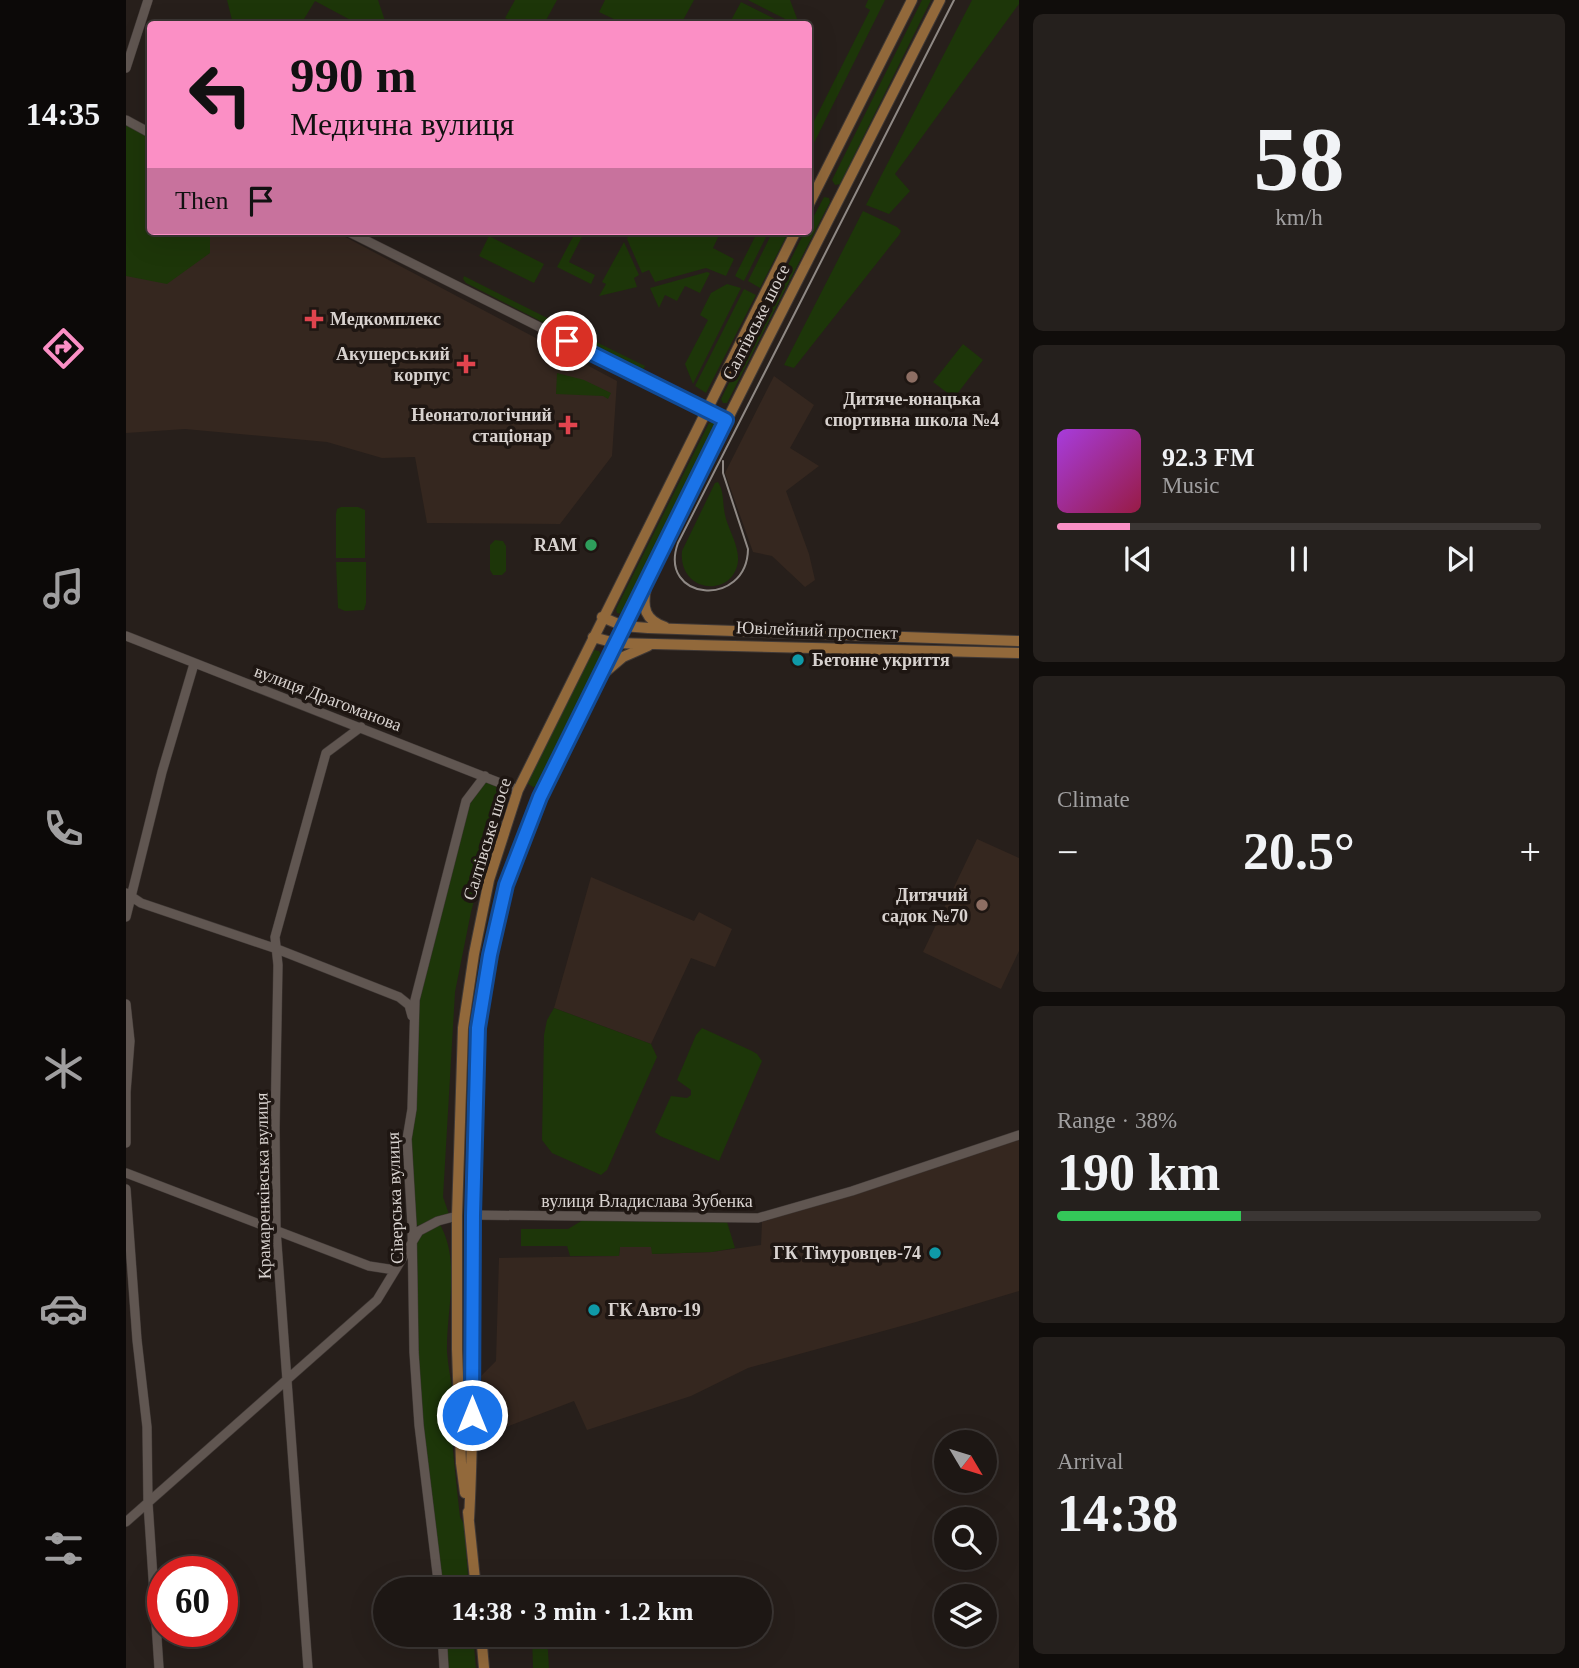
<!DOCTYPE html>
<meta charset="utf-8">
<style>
:root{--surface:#1d1714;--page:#25201d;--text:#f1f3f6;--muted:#a09fa0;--line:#3b3634;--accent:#fb8fc5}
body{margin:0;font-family:Georgia,serif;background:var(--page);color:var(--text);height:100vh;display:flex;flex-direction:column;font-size:26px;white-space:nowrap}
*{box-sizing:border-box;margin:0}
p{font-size:23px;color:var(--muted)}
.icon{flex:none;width:38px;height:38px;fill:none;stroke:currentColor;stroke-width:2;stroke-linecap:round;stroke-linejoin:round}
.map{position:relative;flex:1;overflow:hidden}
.side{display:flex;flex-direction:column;gap:14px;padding:14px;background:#100d0b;width:560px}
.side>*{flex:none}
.banner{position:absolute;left:21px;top:21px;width:665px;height:214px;border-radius:7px;box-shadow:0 7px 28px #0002,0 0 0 2px var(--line);background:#fb8fc5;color:#111;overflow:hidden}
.needle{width:46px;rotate:128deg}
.controls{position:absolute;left:808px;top:1430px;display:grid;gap:14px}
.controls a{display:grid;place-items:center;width:63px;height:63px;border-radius:50%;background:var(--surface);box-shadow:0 7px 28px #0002,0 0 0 2px var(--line);font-size:35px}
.speed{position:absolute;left:21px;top:1556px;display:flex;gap:14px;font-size:35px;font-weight:700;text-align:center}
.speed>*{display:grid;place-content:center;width:91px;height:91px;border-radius:50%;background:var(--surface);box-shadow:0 7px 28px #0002,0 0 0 2px var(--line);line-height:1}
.speed .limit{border:10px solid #d22;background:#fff;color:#111}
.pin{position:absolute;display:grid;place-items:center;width:60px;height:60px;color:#fff;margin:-30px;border:4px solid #fff;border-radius:50%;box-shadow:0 2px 7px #0007}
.me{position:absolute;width:77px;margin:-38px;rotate:0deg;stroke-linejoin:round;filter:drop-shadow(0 0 5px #0008)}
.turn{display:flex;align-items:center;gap:24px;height:147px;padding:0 28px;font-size:32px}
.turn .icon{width:91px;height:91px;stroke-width:2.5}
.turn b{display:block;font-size:49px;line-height:60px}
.then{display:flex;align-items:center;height:66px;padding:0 28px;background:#0003;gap:14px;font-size:26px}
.big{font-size:52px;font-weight:700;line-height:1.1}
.side .card{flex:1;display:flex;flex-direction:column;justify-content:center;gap:10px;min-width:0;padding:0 24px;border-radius:10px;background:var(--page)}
.side .dial{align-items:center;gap:0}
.dial b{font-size:91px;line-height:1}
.song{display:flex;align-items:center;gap:21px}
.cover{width:84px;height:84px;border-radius:10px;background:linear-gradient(135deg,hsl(280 70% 55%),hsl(340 70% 35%))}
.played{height:7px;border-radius:4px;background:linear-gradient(90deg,var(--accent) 15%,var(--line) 15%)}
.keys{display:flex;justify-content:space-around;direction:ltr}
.heat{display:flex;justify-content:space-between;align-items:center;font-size:38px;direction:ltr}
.charge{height:10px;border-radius:5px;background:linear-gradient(90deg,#34c759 38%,var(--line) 0)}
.trip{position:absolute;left:247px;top:1577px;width:399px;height:70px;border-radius:35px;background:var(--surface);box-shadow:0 7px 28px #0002,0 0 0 2px var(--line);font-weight:700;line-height:70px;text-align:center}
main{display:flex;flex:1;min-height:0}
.dock{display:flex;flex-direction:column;width:126px;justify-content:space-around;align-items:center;background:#0c0908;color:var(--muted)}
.dock .icon{width:49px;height:49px}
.dock .current{color:var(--accent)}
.dock b{font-size:32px;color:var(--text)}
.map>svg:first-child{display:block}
.built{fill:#35271f}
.green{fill:#1d3609}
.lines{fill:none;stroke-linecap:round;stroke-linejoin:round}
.minor-casing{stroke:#403936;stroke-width:10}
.major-casing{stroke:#403936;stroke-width:12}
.minor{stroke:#605651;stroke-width:9}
.major{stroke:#92693b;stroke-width:10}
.tram{stroke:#8f8985;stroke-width:2}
.route-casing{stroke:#114b97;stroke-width:18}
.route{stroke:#1a73e8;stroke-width:12}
.health-dot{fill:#e0444e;stroke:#1e1612;stroke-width:2.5}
.education-dot{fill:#8d6e63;stroke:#1e1612;stroke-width:2.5}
.leisure-dot{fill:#2e9e5b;stroke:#1e1612;stroke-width:2.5}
.culture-dot{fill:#0f9aa8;stroke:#1e1612;stroke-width:2.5}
.labels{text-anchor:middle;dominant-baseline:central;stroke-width:7;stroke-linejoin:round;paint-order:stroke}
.poi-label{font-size:18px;font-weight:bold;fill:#d8d2cf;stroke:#1e1612;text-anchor:end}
.street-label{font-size:18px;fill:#d8d2cf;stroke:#1e1612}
</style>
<main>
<nav class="dock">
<b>14:35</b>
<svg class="icon current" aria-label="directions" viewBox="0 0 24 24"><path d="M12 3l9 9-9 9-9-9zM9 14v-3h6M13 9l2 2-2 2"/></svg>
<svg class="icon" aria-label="music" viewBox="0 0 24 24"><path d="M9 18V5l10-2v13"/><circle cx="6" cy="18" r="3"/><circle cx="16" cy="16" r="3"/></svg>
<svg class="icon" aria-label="phone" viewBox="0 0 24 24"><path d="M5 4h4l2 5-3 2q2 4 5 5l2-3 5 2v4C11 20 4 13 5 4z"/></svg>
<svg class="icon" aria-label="climate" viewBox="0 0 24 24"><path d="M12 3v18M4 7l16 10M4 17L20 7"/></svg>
<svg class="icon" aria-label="car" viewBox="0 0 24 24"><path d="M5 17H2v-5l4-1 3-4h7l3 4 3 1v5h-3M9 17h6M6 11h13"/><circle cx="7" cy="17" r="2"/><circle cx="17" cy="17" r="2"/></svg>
<svg class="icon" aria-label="filters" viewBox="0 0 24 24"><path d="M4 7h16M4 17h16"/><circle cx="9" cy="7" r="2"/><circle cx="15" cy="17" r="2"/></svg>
</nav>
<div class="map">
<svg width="893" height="1668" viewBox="0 0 893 1668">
<rect width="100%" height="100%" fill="#271f1b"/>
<path class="built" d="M0,135L24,146V231H208L491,381L486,456L434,524L301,523L289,457L256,458L201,442L59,429L0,433Z
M648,376L688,405L664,448L693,466L660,491L683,554L689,580L679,587L646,556L627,552L599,473Z
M851,839L893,858V951L875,989L797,952Z
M465,877L568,921L573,912L606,929L589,967L565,958L525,1044L428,1008Z
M893,1139V1291L790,1322L622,1368L565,1396L461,1430L448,1401L362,1434L355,1376L370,1361L373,1258L493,1256L494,1247H526L527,1254L586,1252L635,1245L636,1222Z"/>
<path class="green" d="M101,0H252L260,24H232L189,1L175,24H107Z
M389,0H431L418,24H392L379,18Z
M479,0H568L555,24H498L473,12Z
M622,0H664L673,24L665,22Z
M742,0H759L683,153V131L744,10L739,7Z
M796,0H805L714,184L709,185L706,180Z
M846,0H893V4L769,174L784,191L763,214L740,205Z
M615,2L659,24H603Z
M0,124L24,136V231H84V253L41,284L0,276Z
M698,197L703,198L704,202L601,403H597L595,399L679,231H682L683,225Z
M737,211L771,227L775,231L773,235L668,368L658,365Z
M450,231H459L443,262L469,275L465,284L431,267Z
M505,231H595L587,248L608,259L600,276L580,268L529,282L523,270L516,273L501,239Z
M632,231H643L618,281L609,276Z
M647,231H663L634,288L622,281Z
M363,236L418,264L408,283L353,256Z
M498,242L513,275L508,278L511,287L473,296L480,284L476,282Z
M581,272L584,273L574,293L559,286L551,301L539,295L533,308L524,288Z
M338,276L445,330L442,335L340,283L337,279Z
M601,284L615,288L567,384L559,364L582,320L574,315L585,293Z
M618,289L630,295L580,393L569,386Z
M452,333L519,366L516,373L449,339Z
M837,344L857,360L828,398L807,382Z
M431,373L458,380L485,393L482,399L477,396L430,394Z
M583,423H588L591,427L497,614L491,613L490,609Z
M592,482C599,493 596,506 600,519C604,532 613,547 612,561C608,598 552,594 556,551L589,483Z
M215,507H232L239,510V558H210V514L211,509Z
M369,540L377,541L380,546V571L376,575H367L364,570V545Z
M210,562H240V603L238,610L219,611L212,608Z
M468,650L473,651L475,655L413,786L407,787L401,783Z
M359,776L383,786L378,805L372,811L345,912L329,992L317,1197L324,1217L312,1221C336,1259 320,1309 321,1352C322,1366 325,1380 327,1394C328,1408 325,1423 326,1437C328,1464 331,1490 334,1517L338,1524L343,1589H313L293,1425L286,1240L299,1226L286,1225L284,1179L289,1000L340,801Z
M428,1008L525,1044L531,1057L481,1170L475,1175L426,1153L416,1140L418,1035L421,1020Z
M576,1028L626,1051L631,1054L636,1061L593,1161L534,1136L529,1132L545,1096L561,1098L565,1095V1090L551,1080L570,1035Z
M457,1220L601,1222L609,1248L586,1252L526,1254L525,1247H494L493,1256H444L441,1246H395V1229H442Z
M316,1635H347L350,1668H318Z
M406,1635H421L423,1668H407Z"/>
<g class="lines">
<g class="minor-casing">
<path id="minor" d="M0,68L22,0
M0,120L24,133
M221,231L580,410
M0,636L392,790
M0,893L15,903L151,949L273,997L283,1005L286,1016
M0,917L36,772L68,664
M0,1004L4,1041L0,1092V1143
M0,1173L243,1266L269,1270
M0,1189L11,1340L21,1427L22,1503L33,1668
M347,1215L632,1218L726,1191L893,1135
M0,1522L251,1300L293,1231L312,1221L331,1216
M313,1589L293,1425L288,1352L286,1225L281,1139L286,1109L289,1000L340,801L359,776
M316,1634L318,1668
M182,1668L150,1230L149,1128L152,965L149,937L200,753L235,727"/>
</g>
<g class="major-casing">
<path id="major" d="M682,206L786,0
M520,588C516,608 519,620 539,627
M476,617L497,626L522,628L893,641
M467,637L489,643L893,653
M477,674L497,657L522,646
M339,1493L335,1463L331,1349V1216L337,1028L348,954L363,880L392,790L670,231
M342,1512L350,1589
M343,1519C350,1394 345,1269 349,1144C351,1081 352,1019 363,957C388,821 462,698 523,575C619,383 717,191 814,0
M355,1634L358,1668"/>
</g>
<use href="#minor" class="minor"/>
<use href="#major" class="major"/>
<path class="tram" d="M597,461V473L622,549C621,609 531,601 552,543L828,0"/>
</g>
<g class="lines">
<g class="route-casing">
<path id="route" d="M346,1415L347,1215L352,1028L364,955L380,885L414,797L600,420L441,341"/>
</g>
<use href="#route" class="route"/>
</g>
<g class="health-dot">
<path d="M184.5 308.5h7v7h7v7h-7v7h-7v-7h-7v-7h7z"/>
<path d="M336.5 353.5h7v7h7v7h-7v7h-7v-7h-7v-7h7z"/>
<path d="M438.5 414.5h7v7h7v7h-7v7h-7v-7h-7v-7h7z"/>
</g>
<g class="education-dot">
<circle cx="786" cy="377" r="7"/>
<circle cx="856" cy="905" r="7"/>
</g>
<circle class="leisure-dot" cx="465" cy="545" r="7"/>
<g class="culture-dot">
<circle cx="672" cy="660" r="7"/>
<circle cx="809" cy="1253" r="7"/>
<circle cx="468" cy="1310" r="7"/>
</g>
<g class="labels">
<g class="poi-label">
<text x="204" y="319" text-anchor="start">Медкомплекс</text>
<text x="324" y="354">Акушерський<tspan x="324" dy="21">корпус</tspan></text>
<text x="786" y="399" text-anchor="middle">Дитяче-юнацька<tspan x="786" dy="21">спортивна школа №4</tspan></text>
<text x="426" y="415">Неонатологічний<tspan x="426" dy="21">стаціонар</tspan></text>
<text x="451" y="545">RAM</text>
<text x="686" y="660" text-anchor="start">Бетонне укриття</text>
<text x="842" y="895">Дитячий<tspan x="842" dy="21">садок №70</tspan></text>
<text x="795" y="1253">ГК Тімуровцев-74</text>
<text x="482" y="1310" text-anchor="start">ГК Авто-19</text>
</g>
<g class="street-label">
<text transform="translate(630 322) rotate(-63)">Салтівське шосе</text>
<text transform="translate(691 630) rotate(2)">Ювілейний проспект</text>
<text transform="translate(202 698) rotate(21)">вулиця Драгоманова</text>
<text transform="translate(361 839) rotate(-73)">Салтівське шосе</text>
<text transform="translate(137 1186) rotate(-91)">Крамаренківська вулиця</text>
<text transform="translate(269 1198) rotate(-92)">Сіверська вулиця</text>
<text x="521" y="1201">вулиця Владислава Зубенка</text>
</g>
</g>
</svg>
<div class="controls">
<a><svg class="needle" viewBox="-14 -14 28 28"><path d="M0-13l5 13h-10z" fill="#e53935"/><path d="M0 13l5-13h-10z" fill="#a09fa0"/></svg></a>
<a><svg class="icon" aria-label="search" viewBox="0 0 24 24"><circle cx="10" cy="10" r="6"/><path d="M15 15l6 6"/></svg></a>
<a><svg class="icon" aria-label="layers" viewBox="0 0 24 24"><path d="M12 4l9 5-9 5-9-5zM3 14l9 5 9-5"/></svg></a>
</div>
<div class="speed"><div class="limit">60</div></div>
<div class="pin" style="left:441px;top:341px;background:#d93025"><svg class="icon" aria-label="arrive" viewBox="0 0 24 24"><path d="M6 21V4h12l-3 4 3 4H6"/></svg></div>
<svg class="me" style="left:346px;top:1415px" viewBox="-20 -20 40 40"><circle r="17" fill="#1a73e8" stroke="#fff" stroke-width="3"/><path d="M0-11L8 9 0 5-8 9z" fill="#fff"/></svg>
<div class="trip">14:38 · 3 min · 1.2 km</div>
<div class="banner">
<div class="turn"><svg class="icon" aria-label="left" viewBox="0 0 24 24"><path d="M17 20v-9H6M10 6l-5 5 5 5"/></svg><div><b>990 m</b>Медична вулиця</div></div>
<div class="then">Then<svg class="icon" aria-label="arrive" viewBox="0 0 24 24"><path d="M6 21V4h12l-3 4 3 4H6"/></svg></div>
</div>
</div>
<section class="side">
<div class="card dial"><b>58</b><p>km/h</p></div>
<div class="card">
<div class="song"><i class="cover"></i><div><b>92.3 FM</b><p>Music</p></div></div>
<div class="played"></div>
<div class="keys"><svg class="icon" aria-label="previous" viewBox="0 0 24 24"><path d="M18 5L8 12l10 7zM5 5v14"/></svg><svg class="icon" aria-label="pause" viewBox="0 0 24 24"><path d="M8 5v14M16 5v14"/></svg><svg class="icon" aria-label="next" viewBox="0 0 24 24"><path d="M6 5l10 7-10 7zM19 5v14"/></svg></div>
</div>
<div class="card"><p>Climate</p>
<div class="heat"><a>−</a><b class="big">20.5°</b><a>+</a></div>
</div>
<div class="card"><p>Range · 38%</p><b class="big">190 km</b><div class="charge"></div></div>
<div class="card"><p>Arrival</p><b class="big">14:38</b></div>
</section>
</main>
